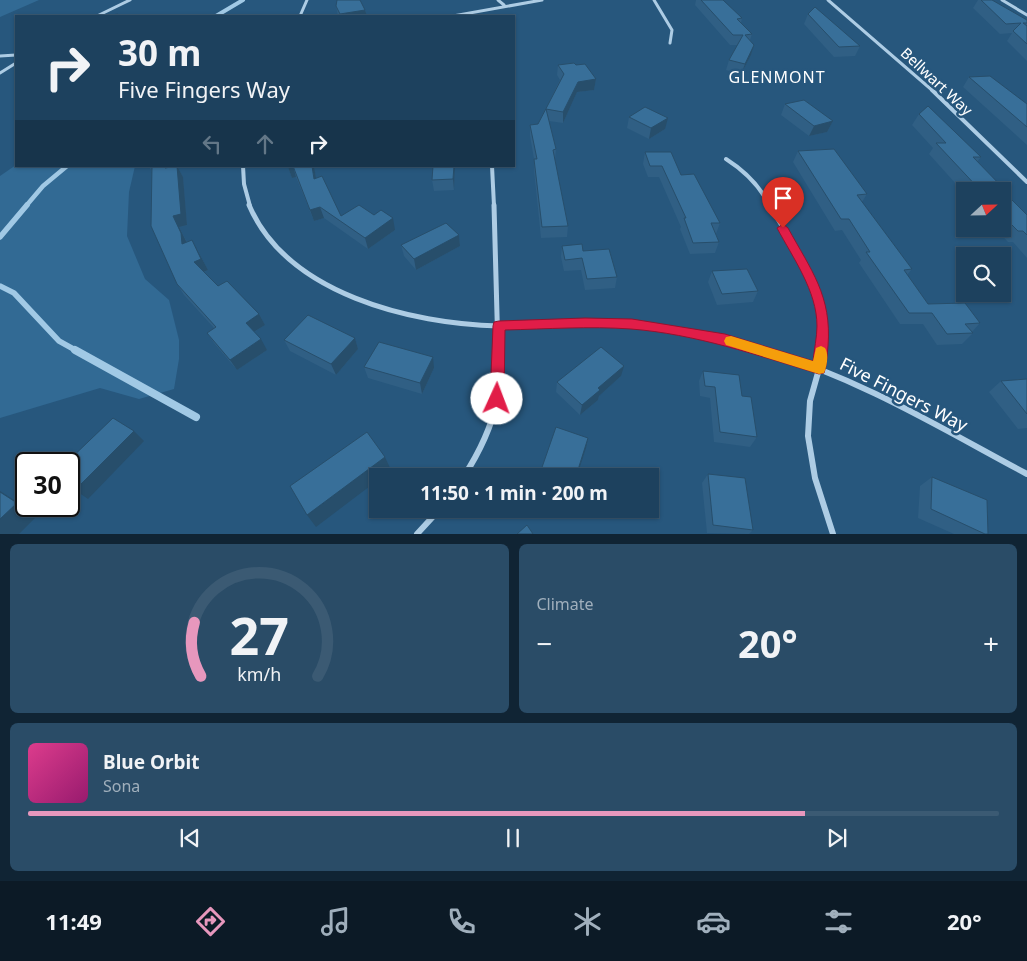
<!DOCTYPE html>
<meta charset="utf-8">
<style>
:root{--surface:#1d415e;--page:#2a4c67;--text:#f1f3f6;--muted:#a0afbc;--line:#3b5a73;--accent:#e797bd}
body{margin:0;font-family:"Noto Sans",sans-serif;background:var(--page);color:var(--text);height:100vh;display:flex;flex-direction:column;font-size:19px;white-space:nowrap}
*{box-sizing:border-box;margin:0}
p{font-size:16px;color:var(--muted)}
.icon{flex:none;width:28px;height:28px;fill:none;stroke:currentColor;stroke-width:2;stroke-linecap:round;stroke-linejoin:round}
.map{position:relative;height:534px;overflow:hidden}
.details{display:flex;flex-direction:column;gap:10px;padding:10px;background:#102434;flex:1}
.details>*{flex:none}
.top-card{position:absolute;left:15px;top:15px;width:500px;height:152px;border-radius:0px;box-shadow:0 1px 4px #0004,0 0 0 1px var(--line);background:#1d415e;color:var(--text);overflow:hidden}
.needle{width:32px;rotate:68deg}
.tools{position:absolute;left:956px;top:182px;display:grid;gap:10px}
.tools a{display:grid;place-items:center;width:55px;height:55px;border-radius:0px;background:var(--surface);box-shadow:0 1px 4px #0004,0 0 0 1px var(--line);font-size:25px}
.speed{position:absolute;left:15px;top:452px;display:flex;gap:10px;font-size:25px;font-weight:700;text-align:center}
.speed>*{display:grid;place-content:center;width:65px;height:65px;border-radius:50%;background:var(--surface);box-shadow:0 1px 4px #0004,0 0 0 1px var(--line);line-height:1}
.speed .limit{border:2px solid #111;border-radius:8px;background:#fff;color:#111}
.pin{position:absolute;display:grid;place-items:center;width:42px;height:42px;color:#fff;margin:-51px -21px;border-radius:50% 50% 50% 0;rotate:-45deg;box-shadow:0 0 5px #0007}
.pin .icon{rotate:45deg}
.me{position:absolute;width:55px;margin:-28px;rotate:2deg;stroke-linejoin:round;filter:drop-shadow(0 0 4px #0008)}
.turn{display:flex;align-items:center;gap:18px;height:105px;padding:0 20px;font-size:22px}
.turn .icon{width:65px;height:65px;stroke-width:2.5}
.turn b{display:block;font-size:35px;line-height:42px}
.lanes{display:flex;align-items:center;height:48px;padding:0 20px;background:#0003;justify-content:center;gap:25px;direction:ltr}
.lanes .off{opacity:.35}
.big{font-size:38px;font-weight:700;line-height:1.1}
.details .widget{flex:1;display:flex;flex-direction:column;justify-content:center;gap:8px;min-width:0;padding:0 18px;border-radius:8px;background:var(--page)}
.details .dial{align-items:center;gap:0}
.dial svg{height:130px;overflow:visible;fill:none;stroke:var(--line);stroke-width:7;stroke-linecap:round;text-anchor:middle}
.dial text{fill:var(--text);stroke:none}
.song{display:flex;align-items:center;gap:15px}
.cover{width:60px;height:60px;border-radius:8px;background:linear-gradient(135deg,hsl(330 70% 55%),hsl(320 70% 35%))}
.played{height:5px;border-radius:2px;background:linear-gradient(90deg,var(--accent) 80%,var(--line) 80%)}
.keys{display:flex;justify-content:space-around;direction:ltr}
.heat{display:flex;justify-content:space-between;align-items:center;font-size:28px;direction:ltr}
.details .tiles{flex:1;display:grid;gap:10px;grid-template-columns:1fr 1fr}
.widget:last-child{grid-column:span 2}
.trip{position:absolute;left:369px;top:468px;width:290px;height:50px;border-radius:0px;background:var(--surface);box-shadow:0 1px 4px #0004,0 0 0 1px var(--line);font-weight:700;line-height:50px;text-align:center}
.tabs{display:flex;height:80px;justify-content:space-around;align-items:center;background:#0c1a26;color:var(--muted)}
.tabs .icon{width:35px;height:35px}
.tabs .current{color:var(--accent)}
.tabs b{font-size:22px;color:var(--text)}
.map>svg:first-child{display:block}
.green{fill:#326a94}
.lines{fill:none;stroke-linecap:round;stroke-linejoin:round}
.stream-far3{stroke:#a1c9e5;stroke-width:4}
.stream-far2{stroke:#a1c9e5;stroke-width:4.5}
.stream-far1{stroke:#a1c9e5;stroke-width:5.5}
.stream{stroke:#a1c9e5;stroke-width:8}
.street-far3{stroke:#adcce4;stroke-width:3}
.street-far2{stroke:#adcce4;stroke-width:4}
.street-far1{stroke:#adcce4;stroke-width:5}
.street{stroke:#adcce4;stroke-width:6}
.wall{fill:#305f84}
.shaded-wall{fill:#274e6b}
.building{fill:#386f99;stroke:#274e6b}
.route{fill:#e11d48;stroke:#92132f}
.slow{fill:#f59e0b}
.labels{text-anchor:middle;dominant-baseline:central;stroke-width:5;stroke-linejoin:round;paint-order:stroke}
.far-street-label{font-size:15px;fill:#fff;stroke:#27577d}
.far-neighbourhood-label{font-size:16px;letter-spacing:1px;fill:#fff;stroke:#27577d}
.street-label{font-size:18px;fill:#fff;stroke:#27577d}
</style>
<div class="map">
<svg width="1027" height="534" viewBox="0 0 1027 534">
<rect width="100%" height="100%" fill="#27577d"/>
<path class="green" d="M0,0H39L0,17Z
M16,165L135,166L129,192L127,236L145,279L169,300L179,340V359L174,389L139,399L100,388L0,418V176Z"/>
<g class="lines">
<path class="stream-far3" d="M216,16L243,0"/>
<path class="stream-far2" d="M26,206L43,186L67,166"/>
<path class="stream-far1" d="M0,237L27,205
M0,286L14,293L59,341L77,351"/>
<path class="stream" d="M75,350L196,417"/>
<path class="street-far3" d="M498,0L504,5
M654,0L672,30L670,43
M828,0L933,91
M1002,0L1027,15
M97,16L130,0
M300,16L307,0
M453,16L542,0
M0,56L16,55
M0,73L16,63"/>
<path class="street-far2" d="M932,90L1027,182
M726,159C745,171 760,186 770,206
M243,166L244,184L250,206
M492,166L494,206"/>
<path class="street-far1" d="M249,205C287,294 411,324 499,326C534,327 569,322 604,324C660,326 715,335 768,351
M494,205L498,351
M770,205C786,234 813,273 820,305C824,320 822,335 821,351"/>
<path class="street" d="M764,350C861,379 939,427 1027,474
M821,350L819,369L810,401L808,436L815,478L833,534
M464,476C479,453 491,428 497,401C500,385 498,366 498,350
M417,534L440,509"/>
</g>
<path class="wall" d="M696,0H723L742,18L741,23L752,34L750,40L754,45L751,55L741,74L726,70L729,60L738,45H730L695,5Z
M978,0H992L1027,20V61L1007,41L1012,33L1000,34L973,8Z
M361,3L365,10L367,16H338L336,6Z
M808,14L860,46L855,56L834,57L804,24Z
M558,65H576L596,79L594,90L577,92L563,123L549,121L556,149L555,160L568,226L567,237L541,238L534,170V159L530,136V125L538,124L560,80L557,75Z
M969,77L1027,104V145L963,87Z
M785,104L833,121L827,132L809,136L781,115Z
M919,114L981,157L977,162L1005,190L1004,192L1027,215V258L1013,242H1008L996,229H1002V191H965V194L929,154L933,148L912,125Z
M629,117L665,129L649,139L627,128Z
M798,151L867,194L862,202L912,269L907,275L928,304L980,323L972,332L973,333L962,344L937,345L923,324H900L859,263L861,260L842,230L835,231L793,162Z
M645,152L681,175L720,223L716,234L719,242L715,253L690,254L680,229L681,227L659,177H648L643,164Z
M149,166H177L183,177L187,225L179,227L187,242L192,240L198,251L208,270L204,272L218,286L259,314L265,325L254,332L267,350L237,370L214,343L207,333L214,328L184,295L177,284L152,172Z
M286,166H314L316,178L341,216L395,230L368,249L324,218L314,221L296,177L292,178L288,167H286Z
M455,166L454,190L434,191L432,180Z
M459,235L460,246L416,270L404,256L401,245Z
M562,246L583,251L617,277L615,288L585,290L581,270L564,271L561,257Z
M712,271L758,291L753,302L717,305L708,282Z
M355,338L358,349L336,375L290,351L284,340Z
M364,367L434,368L422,394L368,378Z
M703,371L742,396L757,437L750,447L714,442L710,398L700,396L699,381Z
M621,376L599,396L598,400L580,415L556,392L557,382Z
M1027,379V428L1018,429L989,392L1001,381Z
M708,474L753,530L749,534L707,533L702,483Z
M932,477L988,534H954L918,518L920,486Z"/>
<path class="shaded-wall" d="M365,10L367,16H340V14Z
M754,45L751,55L741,74L745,64Z
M596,79L594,90L577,92L563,123V112L578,82Z
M668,118L665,129L649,139L651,128Z
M833,121L827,132L809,136L814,126Z
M177,166L183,177L187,225L179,227L188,245L182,244L173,216Z
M286,166H293L296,177L292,178L288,167H286Z
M312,166H314L318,190L314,179Z
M454,166H455L454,190L453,179Z
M320,207L324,218L314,221L310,210Z
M393,218L395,230L368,249L365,238Z
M459,235L460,246L416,270L414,259Z
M192,240L208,270L201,273L194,262Z
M259,314L265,325L252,333L246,323Z
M355,338L358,349L336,375L331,364Z
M261,339L267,350L237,370L230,360Z
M433,357L434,368L422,394L420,383Z
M624,366L621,376L599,396L598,400L580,415L582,405L598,388Z
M134,431L144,441L88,499L75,490Z
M588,438L586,448L577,476H576Z
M385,457L391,470L382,476H378V480L316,527L307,515Z
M0,491L38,515L19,534H0Z"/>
<path class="building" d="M337,0H360L365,10L340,14L336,6Z
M701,0H723L742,18L737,19L752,34L745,35L754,45L745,64L729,60L743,35H733Z
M981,0H992L1027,20V23H1023L1027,26V44L1013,31L1021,23L1006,24Z
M815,7L860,46L839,47L808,14Z
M118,14L119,16H105Z
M574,63L576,65L585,64L596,79L578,82L563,112L546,109L556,149L553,150L568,226L542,227L534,159H537L530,125L538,124L564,74L558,65Z
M990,76L1027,104V127L969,77Z
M804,100L833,121L814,126L785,104Z
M928,106L981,157H973L1005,190H1002L1027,215V235L1023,231H1018L1002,215V191H981L936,143H946L919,114Z
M645,107L668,118L651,128L629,117Z
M834,149L867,194L857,195L912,269L904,270L928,304L965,303L980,323L965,324L973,333L947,334L932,313H909L866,252H870L849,219H841L798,151Z
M645,152H671L681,175L694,174L720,223H711L719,242L693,243L684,218H686L662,166H650Z
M152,166H166L165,168L177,166L181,214L173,216L181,233L182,244L192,240L201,259L194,262L218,286L227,281L259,314L246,323L261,339L230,360L207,333L216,327L177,284L151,226Z
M293,166H312L314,179L322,176L341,216L359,205L374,215L381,210L393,218L365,238L320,207L310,210Z
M433,166H454L453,179L432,180Z
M446,223L459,235L414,259L401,245Z
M582,244L583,251L609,249L617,277L587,279L582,258L565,260L562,246Z
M747,269L758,291L722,294L712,271Z
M308,315L355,338L331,364L284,340Z
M379,342L433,357L420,383L364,367Z
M601,347L624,366L598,388L600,390L582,405L557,382Z
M703,371L739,375L742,396L751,397L757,437L720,432L715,387L705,386Z
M1027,379V414L1001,381Z
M113,418L134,431L75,490L69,486V464H65Z
M556,427L588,438L576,476H539Z
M367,432L385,457L307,515L290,486Z
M708,474L745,478L753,530L713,525Z
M932,477L987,500L988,534H985L931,509Z
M0,492L17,503L0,519Z
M527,525L533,534H517Z"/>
<path class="route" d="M783,224L788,228C811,270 832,296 828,346C827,355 827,365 824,373L819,374C757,355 695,334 631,329C589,326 547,329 505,330L504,399L502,403L497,405L492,403L490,399L493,326L494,322L499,321L585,318L632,319L725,334L813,361C814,350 817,337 817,326C817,291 793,258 777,228Z"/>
<path class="slow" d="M731,336L813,361L816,348L821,346L825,348C829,354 827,366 824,373L819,374L726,345L724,341L726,337Z"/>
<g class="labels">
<g class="far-street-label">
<text transform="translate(937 81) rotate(43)">Bellwart Way</text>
</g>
<g class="far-neighbourhood-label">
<text x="777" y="77">GLENMONT</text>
</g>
<g class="street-label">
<text transform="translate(904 394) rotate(27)">Five Fingers Way</text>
</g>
</g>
</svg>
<div class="tools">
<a><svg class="needle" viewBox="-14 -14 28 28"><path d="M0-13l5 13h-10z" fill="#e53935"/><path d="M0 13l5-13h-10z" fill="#a0afbc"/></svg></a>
<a><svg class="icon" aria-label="search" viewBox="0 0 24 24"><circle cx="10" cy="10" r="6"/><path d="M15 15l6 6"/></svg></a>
</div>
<div class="speed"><div class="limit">30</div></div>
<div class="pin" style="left:783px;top:228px;background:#d93025"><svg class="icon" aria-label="arrive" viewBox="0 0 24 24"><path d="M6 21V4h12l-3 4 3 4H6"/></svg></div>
<svg class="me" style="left:497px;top:399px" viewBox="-20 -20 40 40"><circle r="19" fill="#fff"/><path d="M0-13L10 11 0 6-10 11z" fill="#e11d48"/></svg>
<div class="trip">11:50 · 1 min · 200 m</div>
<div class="top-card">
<div class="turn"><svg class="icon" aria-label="right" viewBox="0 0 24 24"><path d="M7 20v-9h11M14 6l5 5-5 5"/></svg><div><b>30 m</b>Five Fingers Way</div></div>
<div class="lanes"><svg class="icon off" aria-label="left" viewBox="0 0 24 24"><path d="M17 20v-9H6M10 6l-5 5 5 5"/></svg><svg class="icon off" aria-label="ahead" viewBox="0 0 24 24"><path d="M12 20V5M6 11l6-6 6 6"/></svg><svg class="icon" aria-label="right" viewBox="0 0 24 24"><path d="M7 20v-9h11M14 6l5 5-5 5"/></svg></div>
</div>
</div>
<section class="details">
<div class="tiles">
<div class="widget dial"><svg viewBox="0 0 100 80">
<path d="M14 69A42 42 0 1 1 86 69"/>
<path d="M14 69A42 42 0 0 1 10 36" stroke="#e797bd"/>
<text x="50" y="56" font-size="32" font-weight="700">27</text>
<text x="50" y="72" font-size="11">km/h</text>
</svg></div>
<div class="widget"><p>Climate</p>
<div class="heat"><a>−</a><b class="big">20°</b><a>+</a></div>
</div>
<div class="widget">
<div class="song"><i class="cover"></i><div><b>Blue Orbit</b><p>Sona</p></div></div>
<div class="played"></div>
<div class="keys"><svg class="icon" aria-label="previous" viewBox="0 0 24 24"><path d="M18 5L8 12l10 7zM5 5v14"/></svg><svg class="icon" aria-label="pause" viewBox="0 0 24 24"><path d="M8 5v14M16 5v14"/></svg><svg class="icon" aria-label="next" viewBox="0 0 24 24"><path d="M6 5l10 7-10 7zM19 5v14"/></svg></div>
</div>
</div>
</section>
<nav class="tabs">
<b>11:49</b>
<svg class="icon current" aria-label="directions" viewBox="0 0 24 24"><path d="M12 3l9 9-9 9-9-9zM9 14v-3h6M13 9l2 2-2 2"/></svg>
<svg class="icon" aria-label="music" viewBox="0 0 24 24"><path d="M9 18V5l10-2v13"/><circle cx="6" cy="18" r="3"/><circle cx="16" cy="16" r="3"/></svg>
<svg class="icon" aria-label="phone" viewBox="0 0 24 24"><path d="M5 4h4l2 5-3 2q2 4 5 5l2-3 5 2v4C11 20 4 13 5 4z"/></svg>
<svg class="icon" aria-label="climate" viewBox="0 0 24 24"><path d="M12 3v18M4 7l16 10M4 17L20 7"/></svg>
<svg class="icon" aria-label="car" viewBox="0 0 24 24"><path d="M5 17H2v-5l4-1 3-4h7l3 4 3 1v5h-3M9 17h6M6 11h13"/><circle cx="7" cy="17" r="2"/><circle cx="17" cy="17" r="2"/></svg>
<svg class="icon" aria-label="filters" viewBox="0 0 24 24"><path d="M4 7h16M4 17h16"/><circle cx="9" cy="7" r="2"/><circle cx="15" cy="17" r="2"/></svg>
<b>20°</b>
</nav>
